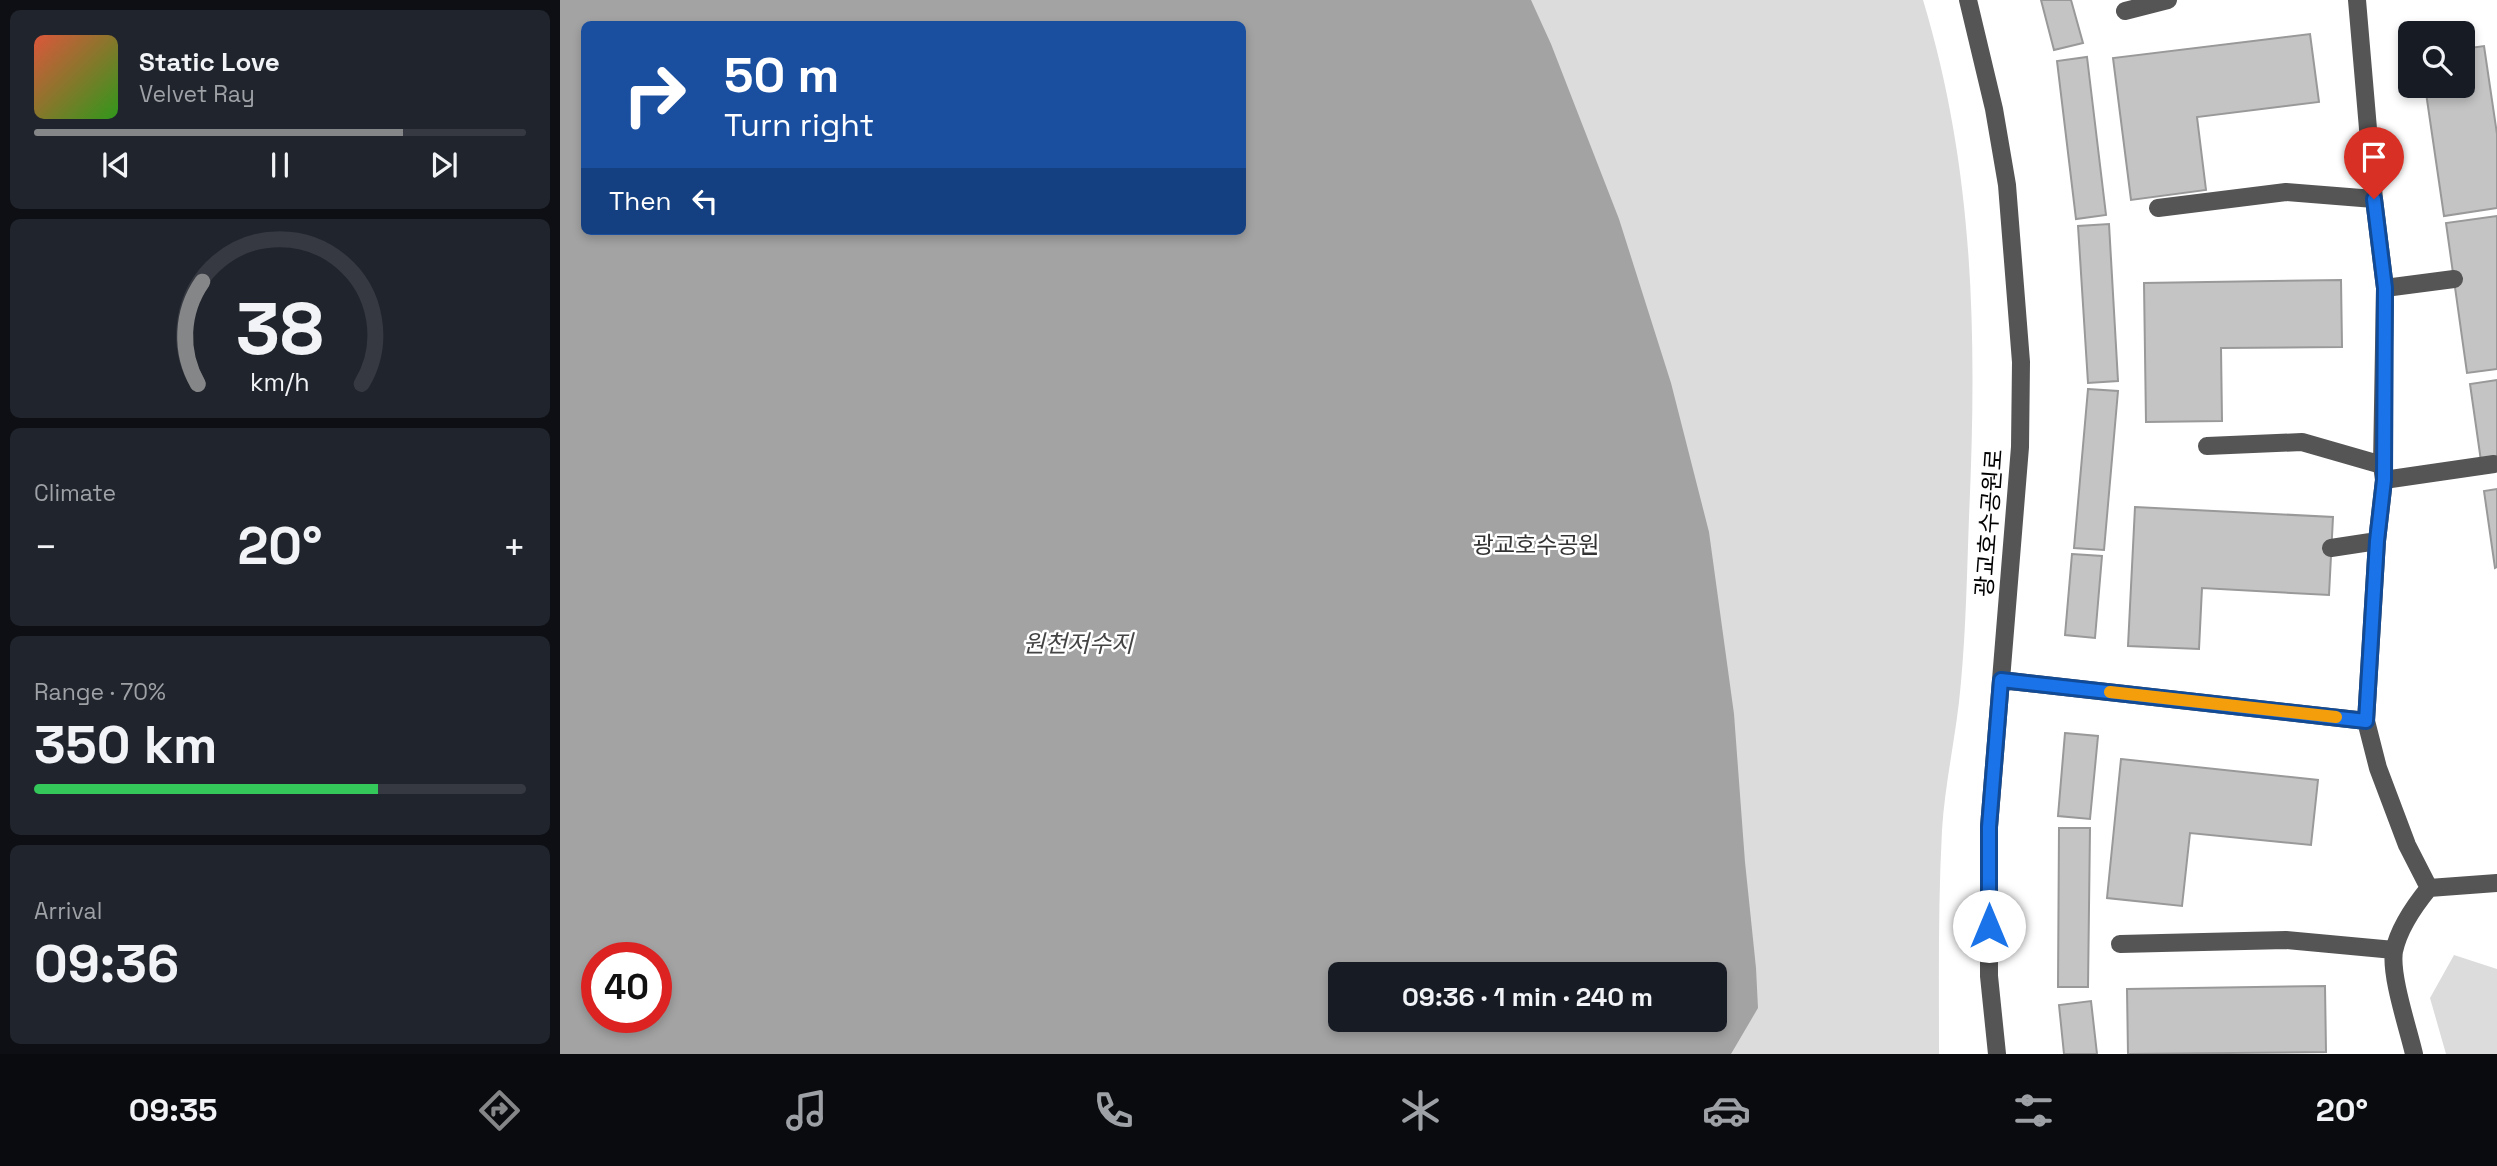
<!DOCTYPE html>
<meta charset="utf-8">
<style>
:root{--surface:#171b24;--page:#20242c;--text:#f1f3f6;--muted:#9ea1a6;--line:#363941;--accent:#858687}
body{margin:0;font-family:"Space Grotesk","Noto Sans KR",sans-serif;background:var(--page);color:var(--text);height:100vh;display:flex;flex-direction:column;font-size:26px;white-space:nowrap}
*{box-sizing:border-box;margin:0}
p{font-size:23px;color:var(--muted)}
.icon{flex:none;width:38px;height:38px;fill:none;stroke:currentColor;stroke-width:2;stroke-linecap:round;stroke-linejoin:round}
.map{position:relative;flex:1;overflow:hidden}
.details{display:flex;flex-direction:column;gap:10px;padding:10px;background:#0d0f14;width:560px}
.details>*{flex:none}
.guide{position:absolute;left:21px;top:21px;width:665px;height:214px;border-radius:10px;box-shadow:0 4px 10px #0003;background:#1a4fa0;color:#fff;overflow:hidden}
.fabs{position:absolute;left:1838px;top:21px;display:grid;gap:14px}
.fabs a{display:grid;place-items:center;width:77px;height:77px;border-radius:10px;background:var(--surface);box-shadow:0 4px 10px #0003;font-size:35px}
.speed{position:absolute;left:21px;top:942px;display:flex;gap:14px;font-size:35px;font-weight:700;text-align:center}
.speed>*{display:grid;place-content:center;width:91px;height:91px;border-radius:50%;background:var(--surface);box-shadow:0 4px 10px #0003;line-height:1}
.speed .limit{border:10px solid #d22;background:#fff;color:#111}
.pin{position:absolute;display:grid;place-items:center;width:60px;height:60px;color:#fff;margin:-72px -30px;border-radius:50% 50% 50% 0;rotate:-45deg;box-shadow:0 0 7px #0007}
.pin .icon{rotate:45deg}
.me{position:absolute;width:77px;margin:-38px;rotate:0deg;stroke-linejoin:round;filter:drop-shadow(0 0 5px #0008)}
.turn{display:flex;align-items:center;gap:24px;height:147px;padding:0 28px;font-size:32px}
.turn .icon{width:91px;height:91px;stroke-width:2.5}
.turn b{display:block;font-size:49px;line-height:60px}
.then{display:flex;align-items:center;height:66px;padding:0 28px;background:#0003;gap:14px;font-size:26px}
.big{font-size:52px;font-weight:800;line-height:1.1}
.details .card{flex:1;display:flex;flex-direction:column;justify-content:center;gap:10px;min-width:0;padding:0 24px;border-radius:10px;background:var(--page)}
.details .dial{align-items:center;gap:0}
.dial svg{height:182px;overflow:visible;fill:none;stroke:var(--line);stroke-width:7;stroke-linecap:round;text-anchor:middle}
.dial text{fill:var(--text);stroke:none}
.song{display:flex;align-items:center;gap:21px}
.cover{width:84px;height:84px;border-radius:10px;background:linear-gradient(135deg,hsl(10 70% 55%),hsl(110 70% 35%))}
.played{height:7px;border-radius:4px;background:linear-gradient(90deg,var(--accent) 75%,var(--line) 75%)}
.keys{display:flex;justify-content:space-around;direction:ltr}
.heat{display:flex;justify-content:space-between;align-items:center;font-size:38px;direction:ltr}
.charge{height:10px;border-radius:5px;background:linear-gradient(90deg,#34c759 70%,var(--line) 0)}
.trip{position:absolute;left:768px;top:962px;width:399px;height:70px;border-radius:10px;background:var(--surface);box-shadow:0 4px 10px #0003;font-weight:800;line-height:70px;text-align:center}
.menu{display:flex;height:112px;justify-content:space-around;align-items:center;background:#090b0e;color:var(--muted)}
.menu .icon{width:49px;height:49px}
.menu .selected{color:var(--accent)}
.menu b{font-size:32px;color:var(--text)}
main{display:flex;flex:1;min-height:0}
.map>svg:first-child{display:block}
.green{fill:#dcdcdc;fill-rule:evenodd}
.water{fill:#a3a3a3;fill-rule:evenodd}
.building{fill:#c4c4c4;stroke:#999;stroke-width:2}
.lines{fill:none;stroke-linecap:round;stroke-linejoin:round}
.minor{stroke:#555;stroke-width:18}
.route-casing{stroke:#114b97;stroke-width:18}
.route{stroke:#1a73e8;stroke-width:12}
.slow{stroke:#f59e0b;stroke-width:12}
.labels{text-anchor:middle;dominant-baseline:central;stroke-width:5;stroke-linejoin:round;paint-order:stroke}
.street-label{font-size:23px;fill:#000;stroke:#fff}
.park-label{font-size:23px;fill:#333;stroke:#fff}
.water-label{font-size:24px;font-style:italic;fill:#444;stroke:#fff}
</style>
<main>
<section class="details">
<div class="card">
<div class="song"><i class="cover"></i><div><b>Static Love</b><p>Velvet Ray</p></div></div>
<div class="played"></div>
<div class="keys"><svg class="icon" aria-label="previous" viewBox="0 0 24 24"><path d="M18 5L8 12l10 7zM5 5v14"/></svg><svg class="icon" aria-label="pause" viewBox="0 0 24 24"><path d="M8 5v14M16 5v14"/></svg><svg class="icon" aria-label="next" viewBox="0 0 24 24"><path d="M6 5l10 7-10 7zM19 5v14"/></svg></div>
</div>
<div class="card dial"><svg viewBox="0 0 100 80">
<path d="M14 69A42 42 0 1 1 86 69"/>
<path d="M14 69A42 42 0 0 1 16 24" stroke="#858687"/>
<text x="50" y="56" font-size="32" font-weight="700">38</text>
<text x="50" y="72" font-size="11">km/h</text>
</svg></div>
<div class="card"><p>Climate</p>
<div class="heat"><a>−</a><b class="big">20°</b><a>+</a></div>
</div>
<div class="card"><p>Range · 70%</p><b class="big">350 km</b><div class="charge"></div></div>
<div class="card"><p>Arrival</p><b class="big">09:36</b></div>
</section>
<div class="map">
<svg width="1937" height="1054" viewBox="0 0 1937 1054">
<rect width="100%" height="100%" fill="#fff"/>
<path class="green" d="M0,0H1363C1415,172 1417,339 1409,517C1407,572 1406,628 1401,682C1397,732 1385,781 1382,830C1378,905 1379,979 1379,1054H0ZM24,24H682V231H24ZM37,957H96V1017H37ZM780,975H1155V1020H780Z
M1894,955L1937,969V1054H1886L1870,998Z"/>
<path class="water" d="M0,0H971L991,44L1059,219L1111,383L1149,532L1174,714L1185,862L1196,968L1198,1008L1171,1054H0ZM24,24H682V231H24ZM37,957H96V1017H37ZM780,975H1155V1020H780Z"/>
<path class="building" d="M1481,0H1511L1523,43L1494,50Z
M1750,34L1759,102L1637,117L1646,190L1571,200L1553,58Z
M1924,46L1937,134V208L1884,216L1865,86H1902V49Z
M1527,57L1546,215L1516,219L1497,61Z
M1937,216V369L1907,373L1886,223Z
M1549,224L1558,381L1528,383L1518,226Z
M1781,280L1782,347L1661,348L1662,421L1586,422L1584,283Z
M1937,380V458L1921,461L1910,384Z
M1528,389L1558,391L1544,550L1514,548Z
M1937,489V567L1935,568L1924,491Z
M1575,507L1773,517L1769,595L1642,588L1639,649L1568,646Z
M1512,554L1542,556L1535,638L1505,635Z
M1505,733L1538,736L1530,819L1498,816Z
M1561,759L1758,780L1751,845L1630,833L1622,906L1547,898Z
M1499,828H1530L1528,987H1498Z
M1765,986L1766,1052L1568,1054L1567,989Z
M1531,1001L1537,1054H1504L1499,1005Z"/>
<g class="lines">
<path class="minor" d="M1408,0L1434,109L1447,185L1461,362L1460,447L1429,827V976L1437,1054
M1797,0L1814,199L1825,288L1822,465L1824,480L1817,541L1806,721L1818,768L1847,845L1869,888C1855,905 1839,928 1834,951C1830,975 1848,1028 1854,1054
M1565,11L1608,0
M1598,208L1726,192L1814,199
M1825,288L1894,279
M1647,446L1742,442L1822,465
M1824,480L1934,464
M1771,548L1817,541
M1441,680L1806,721
M1869,888L1937,883
M1560,944L1726,940L1834,950"/>
</g>
<g class="lines">
<g class="route-casing">
<path id="route" d="M1429,926V827L1441,680L1806,721L1817,541L1824,480L1825,288L1814,199"/>
</g>
<use href="#route" class="route"/>
<path class="slow" d="M1550,692L1776,717"/>
</g>
<g class="labels">
<g class="street-label">
<text transform="translate(1429 523) rotate(-86)">광교호수공원로</text>
</g>
<g class="park-label">
<text x="976" y="545">광교호수공원</text>
</g>
<g class="water-label">
<text x="518" y="643">원천저수지</text>
</g>
</g>
</svg>
<div class="fabs">
<a><svg class="icon" aria-label="search" viewBox="0 0 24 24"><circle cx="10" cy="10" r="6"/><path d="M15 15l6 6"/></svg></a>
</div>
<div class="speed"><div class="limit">40</div></div>
<div class="pin" style="left:1814px;top:199px;background:#d93025"><svg class="icon" aria-label="arrive" viewBox="0 0 24 24"><path d="M6 21V4h12l-3 4 3 4H6"/></svg></div>
<svg class="me" style="left:1429px;top:926px" viewBox="-20 -20 40 40"><circle r="19" fill="#fff"/><path d="M0-13L10 11 0 6-10 11z" fill="#1a73e8"/></svg>
<div class="trip">09:36 · 1 min · 240 m</div>
<div class="guide">
<div class="turn"><svg class="icon" aria-label="right" viewBox="0 0 24 24"><path d="M7 20v-9h11M14 6l5 5-5 5"/></svg><div><b>50 m</b>Turn right</div></div>
<div class="then">Then<svg class="icon" aria-label="left" viewBox="0 0 24 24"><path d="M17 20v-9H6M10 6l-5 5 5 5"/></svg></div>
</div>
</div>
</main>
<nav class="menu">
<b>09:35</b>
<svg class="icon selected" aria-label="directions" viewBox="0 0 24 24"><path d="M12 3l9 9-9 9-9-9zM9 14v-3h6M13 9l2 2-2 2"/></svg>
<svg class="icon" aria-label="music" viewBox="0 0 24 24"><path d="M9 18V5l10-2v13"/><circle cx="6" cy="18" r="3"/><circle cx="16" cy="16" r="3"/></svg>
<svg class="icon" aria-label="phone" viewBox="0 0 24 24"><path d="M5 4h4l2 5-3 2q2 4 5 5l2-3 5 2v4C11 20 4 13 5 4z"/></svg>
<svg class="icon" aria-label="climate" viewBox="0 0 24 24"><path d="M12 3v18M4 7l16 10M4 17L20 7"/></svg>
<svg class="icon" aria-label="car" viewBox="0 0 24 24"><path d="M5 17H2v-5l4-1 3-4h7l3 4 3 1v5h-3M9 17h6M6 11h13"/><circle cx="7" cy="17" r="2"/><circle cx="17" cy="17" r="2"/></svg>
<svg class="icon" aria-label="filters" viewBox="0 0 24 24"><path d="M4 7h16M4 17h16"/><circle cx="9" cy="7" r="2"/><circle cx="15" cy="17" r="2"/></svg>
<b>20°</b>
</nav>
